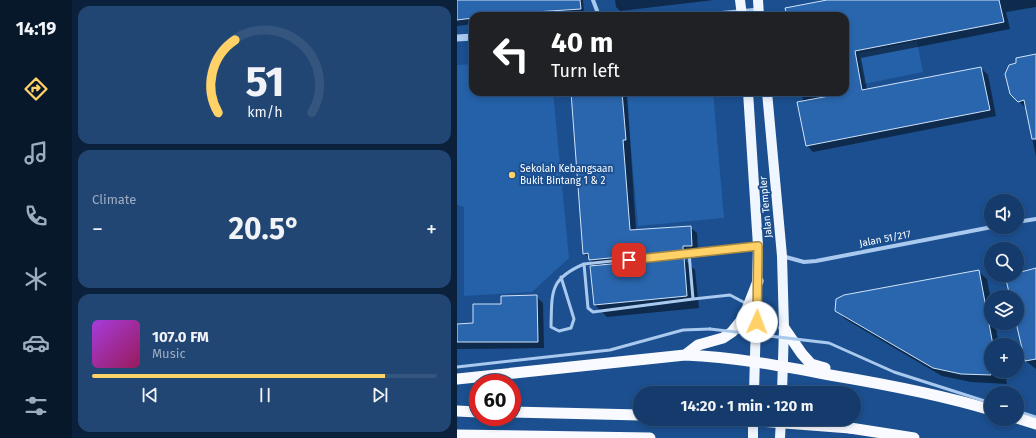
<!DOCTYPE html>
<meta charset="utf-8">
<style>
:root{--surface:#143b6b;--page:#214673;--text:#f1f3f6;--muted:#9dadc1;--line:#33557e;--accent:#ffd166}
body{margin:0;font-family:"Fira Sans",sans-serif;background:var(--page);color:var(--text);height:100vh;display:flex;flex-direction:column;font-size:15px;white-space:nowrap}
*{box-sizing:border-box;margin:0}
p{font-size:13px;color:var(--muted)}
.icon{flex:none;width:22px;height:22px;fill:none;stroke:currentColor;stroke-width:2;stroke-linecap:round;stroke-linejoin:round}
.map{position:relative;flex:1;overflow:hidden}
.side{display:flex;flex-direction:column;gap:6px;padding:6px;background:#0b203b;width:385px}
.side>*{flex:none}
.banner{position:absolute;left:12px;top:12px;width:380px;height:84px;border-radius:12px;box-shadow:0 2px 6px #0003,0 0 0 1px var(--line);background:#202124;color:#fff;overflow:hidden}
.buttons{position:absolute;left:527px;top:194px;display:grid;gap:8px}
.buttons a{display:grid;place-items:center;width:40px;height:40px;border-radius:50%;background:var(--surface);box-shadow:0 2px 6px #0003,0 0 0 1px var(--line);font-size:20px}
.speed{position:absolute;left:12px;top:374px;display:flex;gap:8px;font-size:20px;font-weight:700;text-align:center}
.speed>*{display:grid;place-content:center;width:52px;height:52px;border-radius:50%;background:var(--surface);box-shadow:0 2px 6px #0003,0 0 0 1px var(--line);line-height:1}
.speed .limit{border:6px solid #d22;background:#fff;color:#111}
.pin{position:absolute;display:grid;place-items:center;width:34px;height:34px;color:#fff;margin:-17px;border-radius:8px;box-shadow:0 2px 6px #0006}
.me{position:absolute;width:44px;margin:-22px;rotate:2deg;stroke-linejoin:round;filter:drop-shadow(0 0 3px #0008)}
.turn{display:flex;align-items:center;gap:14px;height:84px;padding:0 16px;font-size:18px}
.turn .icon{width:52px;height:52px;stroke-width:2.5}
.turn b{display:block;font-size:28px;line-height:34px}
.big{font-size:30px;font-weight:700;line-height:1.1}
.side .tile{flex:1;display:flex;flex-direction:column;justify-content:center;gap:6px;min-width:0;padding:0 14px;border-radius:12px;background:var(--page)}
.side .dial{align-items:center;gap:0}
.dial svg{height:104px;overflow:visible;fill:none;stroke:var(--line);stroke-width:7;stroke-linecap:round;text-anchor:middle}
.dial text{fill:var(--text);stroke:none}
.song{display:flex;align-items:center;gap:12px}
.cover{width:48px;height:48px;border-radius:6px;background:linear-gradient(135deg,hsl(280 70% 55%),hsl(330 70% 35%))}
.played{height:4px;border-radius:2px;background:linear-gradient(90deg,var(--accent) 85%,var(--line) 85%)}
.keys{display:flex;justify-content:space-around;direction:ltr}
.heat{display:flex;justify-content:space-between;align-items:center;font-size:22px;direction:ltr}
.trip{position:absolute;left:176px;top:386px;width:228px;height:40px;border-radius:20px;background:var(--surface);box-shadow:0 2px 6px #0003,0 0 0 1px var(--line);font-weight:700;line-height:40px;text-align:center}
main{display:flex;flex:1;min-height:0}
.dock{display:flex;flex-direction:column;width:72px;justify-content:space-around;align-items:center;background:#08182b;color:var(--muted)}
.dock .icon{width:28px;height:28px}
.dock .on{color:var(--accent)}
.dock b{font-size:18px;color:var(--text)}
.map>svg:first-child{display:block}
.green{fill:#2461a8}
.shadow{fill:#0007}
.building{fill:#2a66ad;stroke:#cfe3fa}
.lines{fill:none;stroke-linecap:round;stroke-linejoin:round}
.service{stroke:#a9c9ee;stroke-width:3}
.minor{stroke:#a9c9ee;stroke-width:4}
.tertiary{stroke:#a9c9ee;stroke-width:7}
.primary{stroke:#f0f6ff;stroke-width:10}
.trunk{stroke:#f8faff;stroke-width:11}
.service-bridge{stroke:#a9c9ee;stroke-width:3}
.trunk-bridge{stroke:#f8faff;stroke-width:11}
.route-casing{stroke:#a68842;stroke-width:10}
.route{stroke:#ffd166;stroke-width:7}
.poi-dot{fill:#ffd166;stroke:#1b4f8f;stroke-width:1.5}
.labels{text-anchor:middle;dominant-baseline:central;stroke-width:4;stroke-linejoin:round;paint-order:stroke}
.poi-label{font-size:10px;fill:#fff;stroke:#1b4f8f;text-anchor:start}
.street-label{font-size:10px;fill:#fff;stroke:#1b4f8f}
</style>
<main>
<nav class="dock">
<b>14:19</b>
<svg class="icon on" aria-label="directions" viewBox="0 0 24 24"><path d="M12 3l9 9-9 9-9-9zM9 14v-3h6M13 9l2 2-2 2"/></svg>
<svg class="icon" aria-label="music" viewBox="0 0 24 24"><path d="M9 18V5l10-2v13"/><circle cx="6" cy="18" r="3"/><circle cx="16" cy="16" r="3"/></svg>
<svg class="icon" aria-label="phone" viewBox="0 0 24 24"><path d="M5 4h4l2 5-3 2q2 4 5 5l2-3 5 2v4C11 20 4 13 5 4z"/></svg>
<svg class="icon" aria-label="climate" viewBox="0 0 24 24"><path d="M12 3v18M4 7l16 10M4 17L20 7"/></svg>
<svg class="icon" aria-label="car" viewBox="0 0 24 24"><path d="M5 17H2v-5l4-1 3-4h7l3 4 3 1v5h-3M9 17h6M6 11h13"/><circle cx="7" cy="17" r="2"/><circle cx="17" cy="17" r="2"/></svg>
<svg class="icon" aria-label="filters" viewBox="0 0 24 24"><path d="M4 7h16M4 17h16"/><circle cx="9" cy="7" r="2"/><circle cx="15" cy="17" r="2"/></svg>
</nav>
<section class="side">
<div class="tile dial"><svg viewBox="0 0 100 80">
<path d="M14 69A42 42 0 1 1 86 69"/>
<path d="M14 69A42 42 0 0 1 27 13" stroke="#ffd166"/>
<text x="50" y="56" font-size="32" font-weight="700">51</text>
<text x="50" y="72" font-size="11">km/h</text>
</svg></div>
<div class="tile"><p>Climate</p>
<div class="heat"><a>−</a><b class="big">20.5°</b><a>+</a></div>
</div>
<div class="tile">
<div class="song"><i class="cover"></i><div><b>107.0 FM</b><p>Music</p></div></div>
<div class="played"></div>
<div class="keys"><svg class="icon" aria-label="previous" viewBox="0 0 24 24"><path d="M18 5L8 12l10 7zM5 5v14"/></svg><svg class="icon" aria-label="pause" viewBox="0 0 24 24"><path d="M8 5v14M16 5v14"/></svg><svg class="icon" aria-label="next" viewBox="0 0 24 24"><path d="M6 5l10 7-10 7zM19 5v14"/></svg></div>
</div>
</section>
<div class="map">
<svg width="579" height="438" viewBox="0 0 579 438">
<rect width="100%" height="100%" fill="#1b4f8f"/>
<path class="green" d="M460,41L466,72L407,84L401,53Z
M16,64V92H96L112,258L75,292L7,296V207L0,205V65Z
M169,92H256L267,218L181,226Z"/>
<path class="shadow" d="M0,0H126L127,13L96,16H16V24L0,26Z
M158,0H257L163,11L159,7Z
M376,0H579V7L549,12L553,29L404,58L410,90L524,68L531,75L539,116L356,152L350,145L345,92H388V16H331Z
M579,55V157L569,108L561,101L560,63Z
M115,92H170L179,230L233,227L240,233L241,252L232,253V257L226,258L238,270L242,308L150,317L138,305L140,267L127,253Z
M579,269V369L569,361L560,323V297H554V275Z
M521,271L530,279L534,301V323H538L542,345H534V371H547L550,384L514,382L485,376L388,319L379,310Z
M79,296L86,303L87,348L0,349V325L17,324L45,305Z"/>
<path class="building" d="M0,0H123L124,9L16,16V18L0,20Z
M370,0H542L547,22L398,51L405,90L524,67L533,110L349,146L340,102L388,93V16H330L328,8Z
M579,54V139H575L567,100L561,102L553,94L548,74L552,65L559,63V58Z
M114,92H165L169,140H166L173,230L234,226L235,246H226V251L132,260L131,253L126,254Z
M227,257L230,296L137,305L133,266Z
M579,268V359L568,361L560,327V297H553L548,275H560V273Z
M522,270L536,345H534V375L504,374L476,368L378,311L379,299L387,295Z
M80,295L81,342H0V324L16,323V304H44V296Z"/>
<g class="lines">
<path class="service" d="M232,253L236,299L136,312L131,308L127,264L299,246
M104,277L117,319L114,328L102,331L94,327C95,292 92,279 127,264
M236,299L273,295L290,304
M0,367L153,350L226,330L253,329
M560,411L579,417"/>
<path class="minor" d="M136,0L142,16
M560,222L579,219
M325,256L347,262L359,261L535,227"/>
<path class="tertiary" d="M249,16L302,11
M0,38L16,37"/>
<path class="primary" d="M283,0L285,16
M301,0L302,16
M291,92L301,246L297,393
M310,92L325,256L327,328L325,393
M296,438V419
M323,438L324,419"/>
<path class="trunk" d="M327,328L345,354L354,364L368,368
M228,355L241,345L266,338L275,332L287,317L301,281
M0,379L228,355C277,357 325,366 373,375C427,384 482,394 534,410
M0,411L21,412
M55,412L183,415
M560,418L579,424
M393,428L457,438
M0,435L193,438"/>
<path class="service-bridge" d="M253,329L372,343L437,372L534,403"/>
<path class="trunk-bridge" d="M275,419L393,428"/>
</g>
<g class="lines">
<g class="route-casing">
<path id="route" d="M172,260L301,246L300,322"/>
</g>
<use href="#route" class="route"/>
</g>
<circle class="poi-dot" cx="55" cy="175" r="4"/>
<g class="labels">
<g class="poi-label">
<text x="63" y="169">Sekolah Kebangsaan<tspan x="63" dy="12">Bukit Bintang 1 &amp; 2</tspan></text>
</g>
<g class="street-label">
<text transform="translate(309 207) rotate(-95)">Jalan Templer</text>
<text transform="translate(428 239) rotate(-11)">Jalan 51/217</text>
</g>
</g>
</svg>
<div class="buttons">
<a><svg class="icon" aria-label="sound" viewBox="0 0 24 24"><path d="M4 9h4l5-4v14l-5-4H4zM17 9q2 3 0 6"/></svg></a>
<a><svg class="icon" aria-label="search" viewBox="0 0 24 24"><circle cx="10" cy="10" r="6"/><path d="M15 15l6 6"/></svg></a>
<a><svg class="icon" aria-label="layers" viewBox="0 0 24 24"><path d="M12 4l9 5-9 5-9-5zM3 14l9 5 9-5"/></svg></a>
<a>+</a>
<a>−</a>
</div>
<div class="speed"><div class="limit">60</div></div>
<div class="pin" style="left:172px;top:260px;background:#d93025"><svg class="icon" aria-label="arrive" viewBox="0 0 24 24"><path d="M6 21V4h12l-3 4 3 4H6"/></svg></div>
<svg class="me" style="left:300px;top:322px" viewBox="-20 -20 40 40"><circle r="19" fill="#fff"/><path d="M0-13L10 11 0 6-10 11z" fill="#ffd166"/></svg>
<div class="trip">14:20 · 1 min · 120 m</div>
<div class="banner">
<div class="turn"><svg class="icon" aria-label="left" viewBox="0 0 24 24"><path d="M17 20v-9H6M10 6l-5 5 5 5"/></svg><div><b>40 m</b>Turn left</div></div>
</div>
</div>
</main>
